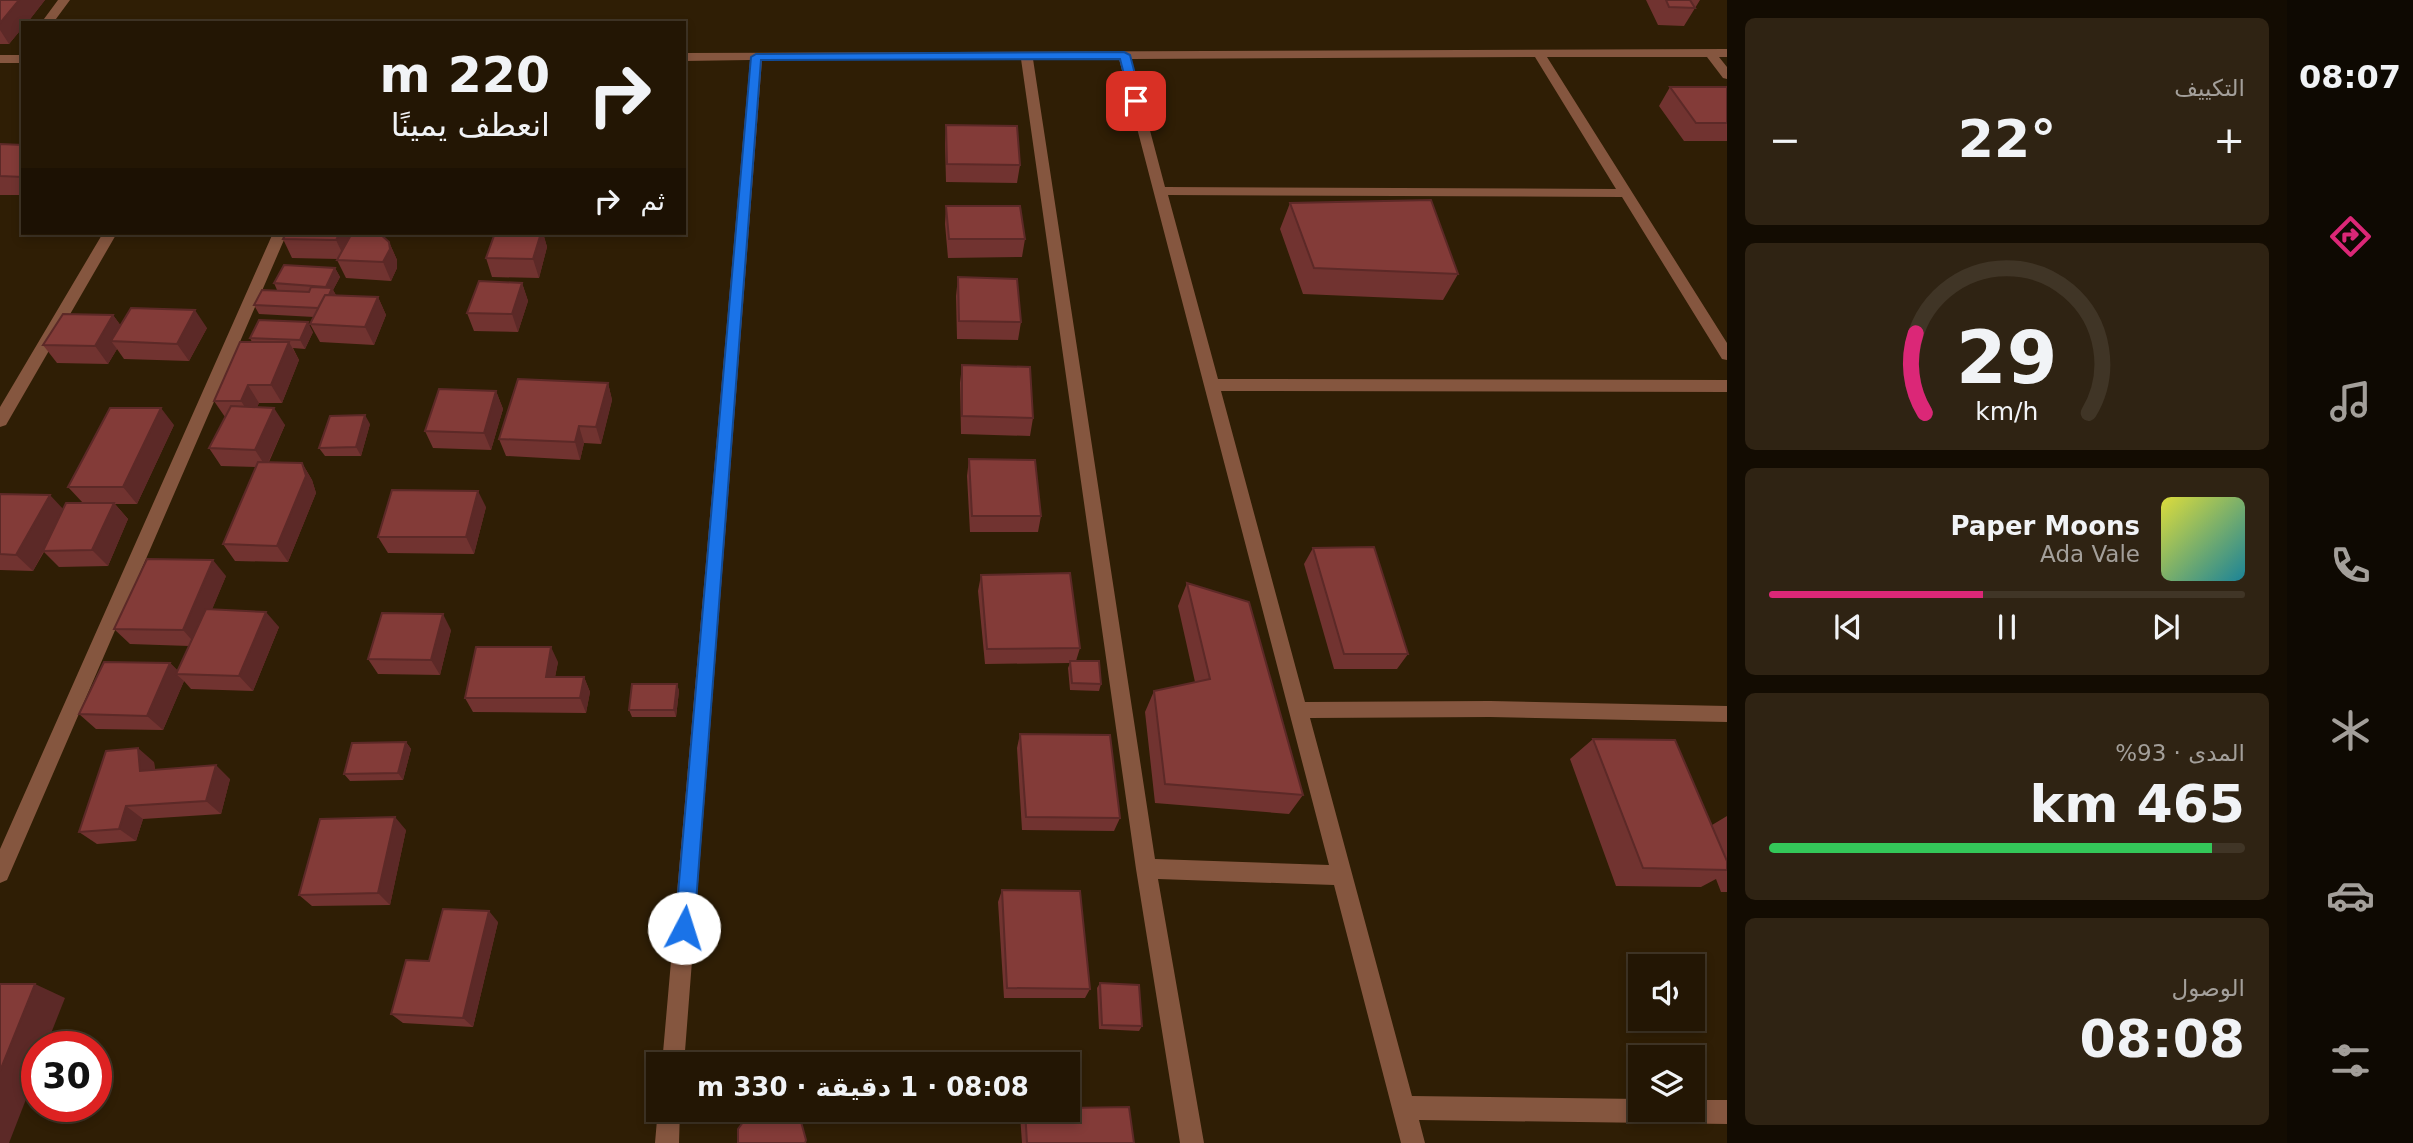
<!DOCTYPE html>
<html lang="ar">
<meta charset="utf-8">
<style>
:root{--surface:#231604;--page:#2f2313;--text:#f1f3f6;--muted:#a39f9a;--line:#403526;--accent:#db2777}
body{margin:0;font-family:"DejaVu Sans",Vazirmatn,sans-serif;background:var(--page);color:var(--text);direction:rtl;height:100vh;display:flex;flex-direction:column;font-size:26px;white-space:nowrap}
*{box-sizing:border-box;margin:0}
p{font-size:23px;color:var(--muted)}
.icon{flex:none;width:38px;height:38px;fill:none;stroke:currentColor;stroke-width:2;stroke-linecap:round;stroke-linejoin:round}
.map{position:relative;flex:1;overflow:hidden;direction:ltr}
.drawer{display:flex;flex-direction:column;gap:18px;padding:18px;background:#130c02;width:560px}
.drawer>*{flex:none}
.top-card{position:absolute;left:21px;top:21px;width:665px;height:214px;border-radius:0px;box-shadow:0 4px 10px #0003,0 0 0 2px var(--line);direction:rtl;background:#231604;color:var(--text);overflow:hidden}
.controls{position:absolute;left:1628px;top:954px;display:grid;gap:14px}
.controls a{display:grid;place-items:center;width:77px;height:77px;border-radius:0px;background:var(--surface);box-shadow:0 4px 10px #0003,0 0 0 2px var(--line);font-size:35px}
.speed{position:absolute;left:21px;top:1031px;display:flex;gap:14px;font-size:35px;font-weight:700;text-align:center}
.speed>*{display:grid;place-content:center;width:91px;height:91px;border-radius:50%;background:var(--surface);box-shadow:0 4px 10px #0003,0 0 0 2px var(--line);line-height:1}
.speed .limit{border:10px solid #d22;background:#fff;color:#111}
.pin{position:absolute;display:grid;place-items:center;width:60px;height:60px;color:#fff;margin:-30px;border-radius:14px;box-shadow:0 4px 10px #0006}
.me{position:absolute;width:77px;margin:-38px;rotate:5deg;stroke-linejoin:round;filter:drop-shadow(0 0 5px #0008)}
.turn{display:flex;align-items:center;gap:24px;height:147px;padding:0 21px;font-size:32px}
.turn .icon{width:91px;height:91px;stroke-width:2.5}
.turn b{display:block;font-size:49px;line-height:60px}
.then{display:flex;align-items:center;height:66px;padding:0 21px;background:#0003;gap:14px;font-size:26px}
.big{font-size:52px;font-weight:800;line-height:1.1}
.drawer .tile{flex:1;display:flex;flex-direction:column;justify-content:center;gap:10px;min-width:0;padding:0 24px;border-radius:10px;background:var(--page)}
.drawer .dial{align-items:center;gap:0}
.dial svg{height:182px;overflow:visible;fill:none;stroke:var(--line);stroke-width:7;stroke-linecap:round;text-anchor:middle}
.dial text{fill:var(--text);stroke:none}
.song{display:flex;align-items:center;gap:21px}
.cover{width:84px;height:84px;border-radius:10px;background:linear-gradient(135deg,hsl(60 70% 55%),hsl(190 70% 35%))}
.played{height:7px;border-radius:4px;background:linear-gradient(90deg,var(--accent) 45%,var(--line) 45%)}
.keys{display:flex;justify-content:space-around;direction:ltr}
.heat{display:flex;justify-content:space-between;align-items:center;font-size:38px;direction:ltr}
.charge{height:10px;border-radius:5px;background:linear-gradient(90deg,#34c759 93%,var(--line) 0)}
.trip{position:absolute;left:646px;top:1052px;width:434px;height:70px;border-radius:0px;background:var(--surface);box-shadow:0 4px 10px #0003,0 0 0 2px var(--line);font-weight:800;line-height:70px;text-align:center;direction:rtl}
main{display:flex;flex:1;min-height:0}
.tab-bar{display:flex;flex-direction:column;width:126px;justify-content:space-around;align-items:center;background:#0e0902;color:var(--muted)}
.tab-bar .icon{width:49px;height:49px}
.tab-bar .on{color:var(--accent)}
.tab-bar b{font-size:32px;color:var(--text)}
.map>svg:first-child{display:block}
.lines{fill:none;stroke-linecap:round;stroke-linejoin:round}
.minor{fill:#85563f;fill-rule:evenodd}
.wall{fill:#713330}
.shaded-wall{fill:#5c2927}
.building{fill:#833b38;stroke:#5c2927;stroke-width:2}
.route{fill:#1a73e8;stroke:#114b97;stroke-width:2}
</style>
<main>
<nav class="tab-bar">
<b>08:07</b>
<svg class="icon on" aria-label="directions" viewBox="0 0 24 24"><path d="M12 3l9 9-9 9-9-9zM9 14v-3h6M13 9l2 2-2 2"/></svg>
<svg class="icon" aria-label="music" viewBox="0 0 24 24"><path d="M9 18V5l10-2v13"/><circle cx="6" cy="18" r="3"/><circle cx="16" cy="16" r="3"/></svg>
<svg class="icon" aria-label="phone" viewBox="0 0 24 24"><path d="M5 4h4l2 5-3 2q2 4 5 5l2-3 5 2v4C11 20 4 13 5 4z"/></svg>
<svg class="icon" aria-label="climate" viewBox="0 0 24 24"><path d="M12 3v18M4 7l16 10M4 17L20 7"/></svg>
<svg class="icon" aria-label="car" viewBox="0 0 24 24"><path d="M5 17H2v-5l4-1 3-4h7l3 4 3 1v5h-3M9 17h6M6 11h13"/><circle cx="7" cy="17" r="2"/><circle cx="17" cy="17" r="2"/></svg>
<svg class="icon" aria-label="filters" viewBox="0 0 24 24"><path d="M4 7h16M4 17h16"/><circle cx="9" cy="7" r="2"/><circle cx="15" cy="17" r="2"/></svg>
</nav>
<section class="drawer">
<div class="tile"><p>التكييف</p>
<div class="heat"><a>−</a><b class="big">22°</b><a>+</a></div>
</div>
<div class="tile dial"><svg viewBox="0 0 100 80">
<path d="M14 69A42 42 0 1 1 86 69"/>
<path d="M14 69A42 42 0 0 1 10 34" stroke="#db2777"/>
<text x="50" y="56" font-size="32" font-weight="700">29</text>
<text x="50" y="72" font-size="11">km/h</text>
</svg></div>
<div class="tile">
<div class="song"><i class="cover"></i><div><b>Paper Moons</b><p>Ada Vale</p></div></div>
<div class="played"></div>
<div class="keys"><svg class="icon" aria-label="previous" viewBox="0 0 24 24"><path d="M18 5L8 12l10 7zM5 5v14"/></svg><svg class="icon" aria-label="pause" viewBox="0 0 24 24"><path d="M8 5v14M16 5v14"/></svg><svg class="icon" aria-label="next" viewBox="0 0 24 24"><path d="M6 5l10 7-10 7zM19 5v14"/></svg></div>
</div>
<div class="tile"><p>المدى · 93%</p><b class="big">465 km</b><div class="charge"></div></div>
<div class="tile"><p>الوصول</p><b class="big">08:08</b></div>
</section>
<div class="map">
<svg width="1727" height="1143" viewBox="0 0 1727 1143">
<rect width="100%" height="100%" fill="#2f1e05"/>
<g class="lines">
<path class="minor" d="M58,0H70L53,23H41Z
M1727,49V57H1719L1727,67V79L1723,78L1707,57H1547L1727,343V360L1722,359L1622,197L1168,195L1218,379L1727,380V392L1221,391L1305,702L1490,701L1727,706V722L1490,717L1310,718L1412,1096L1640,1099V1110H1692V1100H1727V1124L1419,1120L1425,1143H1401L1334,885L1158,879L1204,1143H1180L1136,869L1021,59L762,60L684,1064H662L750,60L684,61V53ZM1535,57L1616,189L1165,187L1131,59ZM1033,59H1119L1329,865L1155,859Z
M0,55H23V63H0Z
M103,233H117L6,425L0,427V407Z
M273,233H287L7,880L0,883V849Z
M658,1108L680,1110L679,1143H655Z"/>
</g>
<path class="wall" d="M0,0H45L27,23H23V27L9,44H0Z
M1646,0H1700L1684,26L1658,25Z
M1670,87H1727V141H1684L1659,106Z
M946,125L1020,165L1017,183L946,182L945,143Z
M0,144L23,145V195H0Z
M1290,203L1458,274L1443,300L1303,294L1280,229Z
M946,206L1025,239L1022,257L948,258L945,224Z
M495,233H543L547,247L539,278L492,277L486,258Z
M283,239L389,242L397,260V268L391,281L346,278L337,260L338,259L292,258Z
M335,268L340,277L333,290L336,295L378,297L386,315L374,345L320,342L310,324L314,317L259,314L254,305L277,290L274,283Z
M958,277L1021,322L1018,340L957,339L956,296Z
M522,283L528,301L518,332L474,331L467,313Z
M113,315L121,326L207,328L189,361L124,359L117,349L108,364L57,363L43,345Z
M313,332L305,349L293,348L299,360L282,403H259L257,407L285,425L269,462L302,463L312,480L316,493L288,562L235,561L223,544L256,467L221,466L209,448L225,417L214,401L252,342L250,338Z
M962,365L1033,418L1030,436L961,434L960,383Z
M608,383L612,400L601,444L584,443L580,460L506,456L499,439Z
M496,391L503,409L491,450L433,448L425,431Z
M370,424L361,456H325L319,448Z
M174,425L137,504H115L128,519L108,566L59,567L44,552L33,571L0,570V494L63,509L83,503L68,487Z
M969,459L1041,516L1038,532H970L967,476Z
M486,507L474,554L388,553L378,537Z
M1313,548L1408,654L1397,669H1334L1304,564Z
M981,575L1080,648L1076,661L1101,684L1099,691L1070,690L1068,668L1070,663L985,664L978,591Z
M226,576L212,609L279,627L253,691L191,689L184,681L163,730L96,729L79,714L170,663L178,671L189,646L130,644L114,629Z
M1187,583L1303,795L1289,814L1155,803L1145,712L1154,691L1195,682L1178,606Z
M451,630L440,675L378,674L368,659Z
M558,662L555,677H584L590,692L586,713L473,712L465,698Z
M677,684L679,691L676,717H632L629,710Z
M1020,734L1120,818L1114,831L1022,830L1017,748Z
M1593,739L1712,825L1727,816V892H1721L1716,879L1701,887L1616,886L1570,759Z
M406,742L411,749L403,780L350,781L344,774Z
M154,762L155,770L230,779L221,814L143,819L136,841L97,844L79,832Z
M406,830L390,905L312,906L299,895Z
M1002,890L1090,989L1085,998H1004L998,902Z
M498,922L473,1027L403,1023L391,1014L429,961Z
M1100,983L1142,1026L1139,1031L1099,1029L1097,988Z
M1024,1110H1068L1134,1143H1022L1020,1115Z"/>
<path class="shaded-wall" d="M19,0H45L27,23H23V27L9,44L0,30V23Z
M340,233H356L345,259L336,240Z
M541,233H543L547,247L539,278L533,259Z
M389,242L397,260V268L391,281L383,262Z
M335,268L340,277L333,290L337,297L327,317L329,294L326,287Z
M522,283L528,301L518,332L512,314Z
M378,297L386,315L374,345L365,327Z
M195,310L207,328L189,361L177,344Z
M113,315L126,333L111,341L117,349L108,364L95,346Z
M308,322L313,332L305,349L300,340Z
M289,342L299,360L282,403L271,385Z
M608,383L612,400L601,444L596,427Z
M248,385L259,403L252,418L241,401Z
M496,391L503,409L491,450L484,433Z
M161,408L174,425L137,504L123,487Z
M274,408L285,425L266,467L255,450Z
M365,415L370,424L361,456L356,447Z
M579,426L584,443L580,460L575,442Z
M302,463L312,480L316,493L288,562L277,546Z
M478,491L486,507L474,554L466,537Z
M50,495L65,511L33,571L16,555Z
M114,503L128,519L108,566L92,550Z
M213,560L226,576L197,646L183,630Z
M266,612L279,627L253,691L239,676Z
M443,614L451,630L440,675L431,660Z
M551,647L558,662L552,692L546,677Z
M170,663L181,674H176L184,681L163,730L147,716Z
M584,677L590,692L586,713L580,698Z
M677,684L679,691L676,717L674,710Z
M406,742L411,749L403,780L398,773Z
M138,748L154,762L156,784L140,771Z
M216,765L230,779L221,814L206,801Z
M126,806L143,819L136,841L119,829Z
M395,817L406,830L390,905L378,893Z
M489,911L498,922L473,1027L463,1018Z
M35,984L65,998L46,1046H37V1071L9,1143H0V1071Z"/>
<path class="building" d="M0,0H19L0,23Z
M1666,0H1690L1695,8L1669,7Z
M1670,87H1727V123H1696Z
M946,125L1017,126L1020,165L947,164Z
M0,144L23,145V177L0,176Z
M1431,200L1458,274L1314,268L1290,203Z
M946,206H1020L1025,239H949Z
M286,233H340L336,240L283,239Z
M352,233H379L389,242L390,249L383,262L337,260Z
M495,233H541L533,259L486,258Z
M284,265L335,268L326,287L274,283Z
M958,277L1017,279L1021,322L959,321Z
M479,281L522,283L512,314L467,313Z
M311,287L332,288L329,295H325L318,308L254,305L262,290L309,292Z
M325,295L378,297L365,327L310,324Z
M131,308L195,310L177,344L111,341Z
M63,314L113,315L95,346L43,345Z
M259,320L308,322L300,340L250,338Z
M240,342H289L271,385H248L241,401H214Z
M962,365L1030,367L1033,418L962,416Z
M518,379L608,383L596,427L579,426L575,442L499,439Z
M439,389L496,391L484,433L425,431Z
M231,406L274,408L255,450L209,448Z
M110,408H161L123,487H68Z
M365,415L356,447L319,448L330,416Z
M969,459L1035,460L1041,516H972Z
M258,462L302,463L306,476L277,546L223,544Z
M392,490L478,491L466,537H378Z
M0,494L50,495L16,555L0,554Z
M66,503H114L92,550L43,551Z
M1374,547L1408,654H1344L1313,548Z
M147,559L213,560L183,630L114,629Z
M1070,573L1080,648L987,649L981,575Z
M1187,583L1249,602L1303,795L1165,784L1154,691L1210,679Z
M206,609L266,612L239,676L176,674Z
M382,613L443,614L431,660L368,659Z
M476,647H551L546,677H584L580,698H465Z
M1070,661H1099L1101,684L1072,683Z
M104,662L170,663L147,716L79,714Z
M632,684H677L674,710H629Z
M1020,734L1110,735L1120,818L1026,817Z
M1593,739L1675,740L1727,861V870L1643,868Z
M406,742L398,773L344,774L352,743Z
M138,748L140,771L216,765L206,801L126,806L119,829L79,832L106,751Z
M395,817L378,893L299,895L320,819Z
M1002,890L1080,891L1090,989L1007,988Z
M443,909L489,911L463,1018L391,1014L406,960L429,961Z
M1100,983L1139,985L1142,1026L1102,1025Z
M0,984H35L0,1071Z
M1129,1107L1134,1143H1027L1025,1110H1068V1108Z
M752,1110H790L800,1118L806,1140L805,1143H738V1129Z"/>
<path class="route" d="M1124,52L1130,55L1142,101L1140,103L1131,101L1120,59L761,60L694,928L691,935L684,938L677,935L675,928L751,57L756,54Z"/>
</svg>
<div class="controls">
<a><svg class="icon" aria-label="sound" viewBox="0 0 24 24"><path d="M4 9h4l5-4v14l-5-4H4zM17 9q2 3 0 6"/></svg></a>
<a><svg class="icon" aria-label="layers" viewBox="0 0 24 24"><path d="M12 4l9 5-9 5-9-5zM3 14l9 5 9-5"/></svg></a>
</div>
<div class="speed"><div class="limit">30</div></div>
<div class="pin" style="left:1136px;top:101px;background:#d93025"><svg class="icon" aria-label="arrive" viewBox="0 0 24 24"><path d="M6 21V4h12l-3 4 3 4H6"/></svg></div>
<svg class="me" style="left:684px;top:928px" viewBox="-20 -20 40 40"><circle r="19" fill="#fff"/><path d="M0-13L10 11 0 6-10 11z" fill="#1a73e8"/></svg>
<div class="trip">08:08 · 1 دقيقة · 330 m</div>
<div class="top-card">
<div class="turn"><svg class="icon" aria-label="right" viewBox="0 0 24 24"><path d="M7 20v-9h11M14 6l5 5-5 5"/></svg><div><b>220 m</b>انعطف يمينًا</div></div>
<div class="then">ثم<svg class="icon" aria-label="right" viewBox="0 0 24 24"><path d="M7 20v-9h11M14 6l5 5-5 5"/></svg></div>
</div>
</div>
</main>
